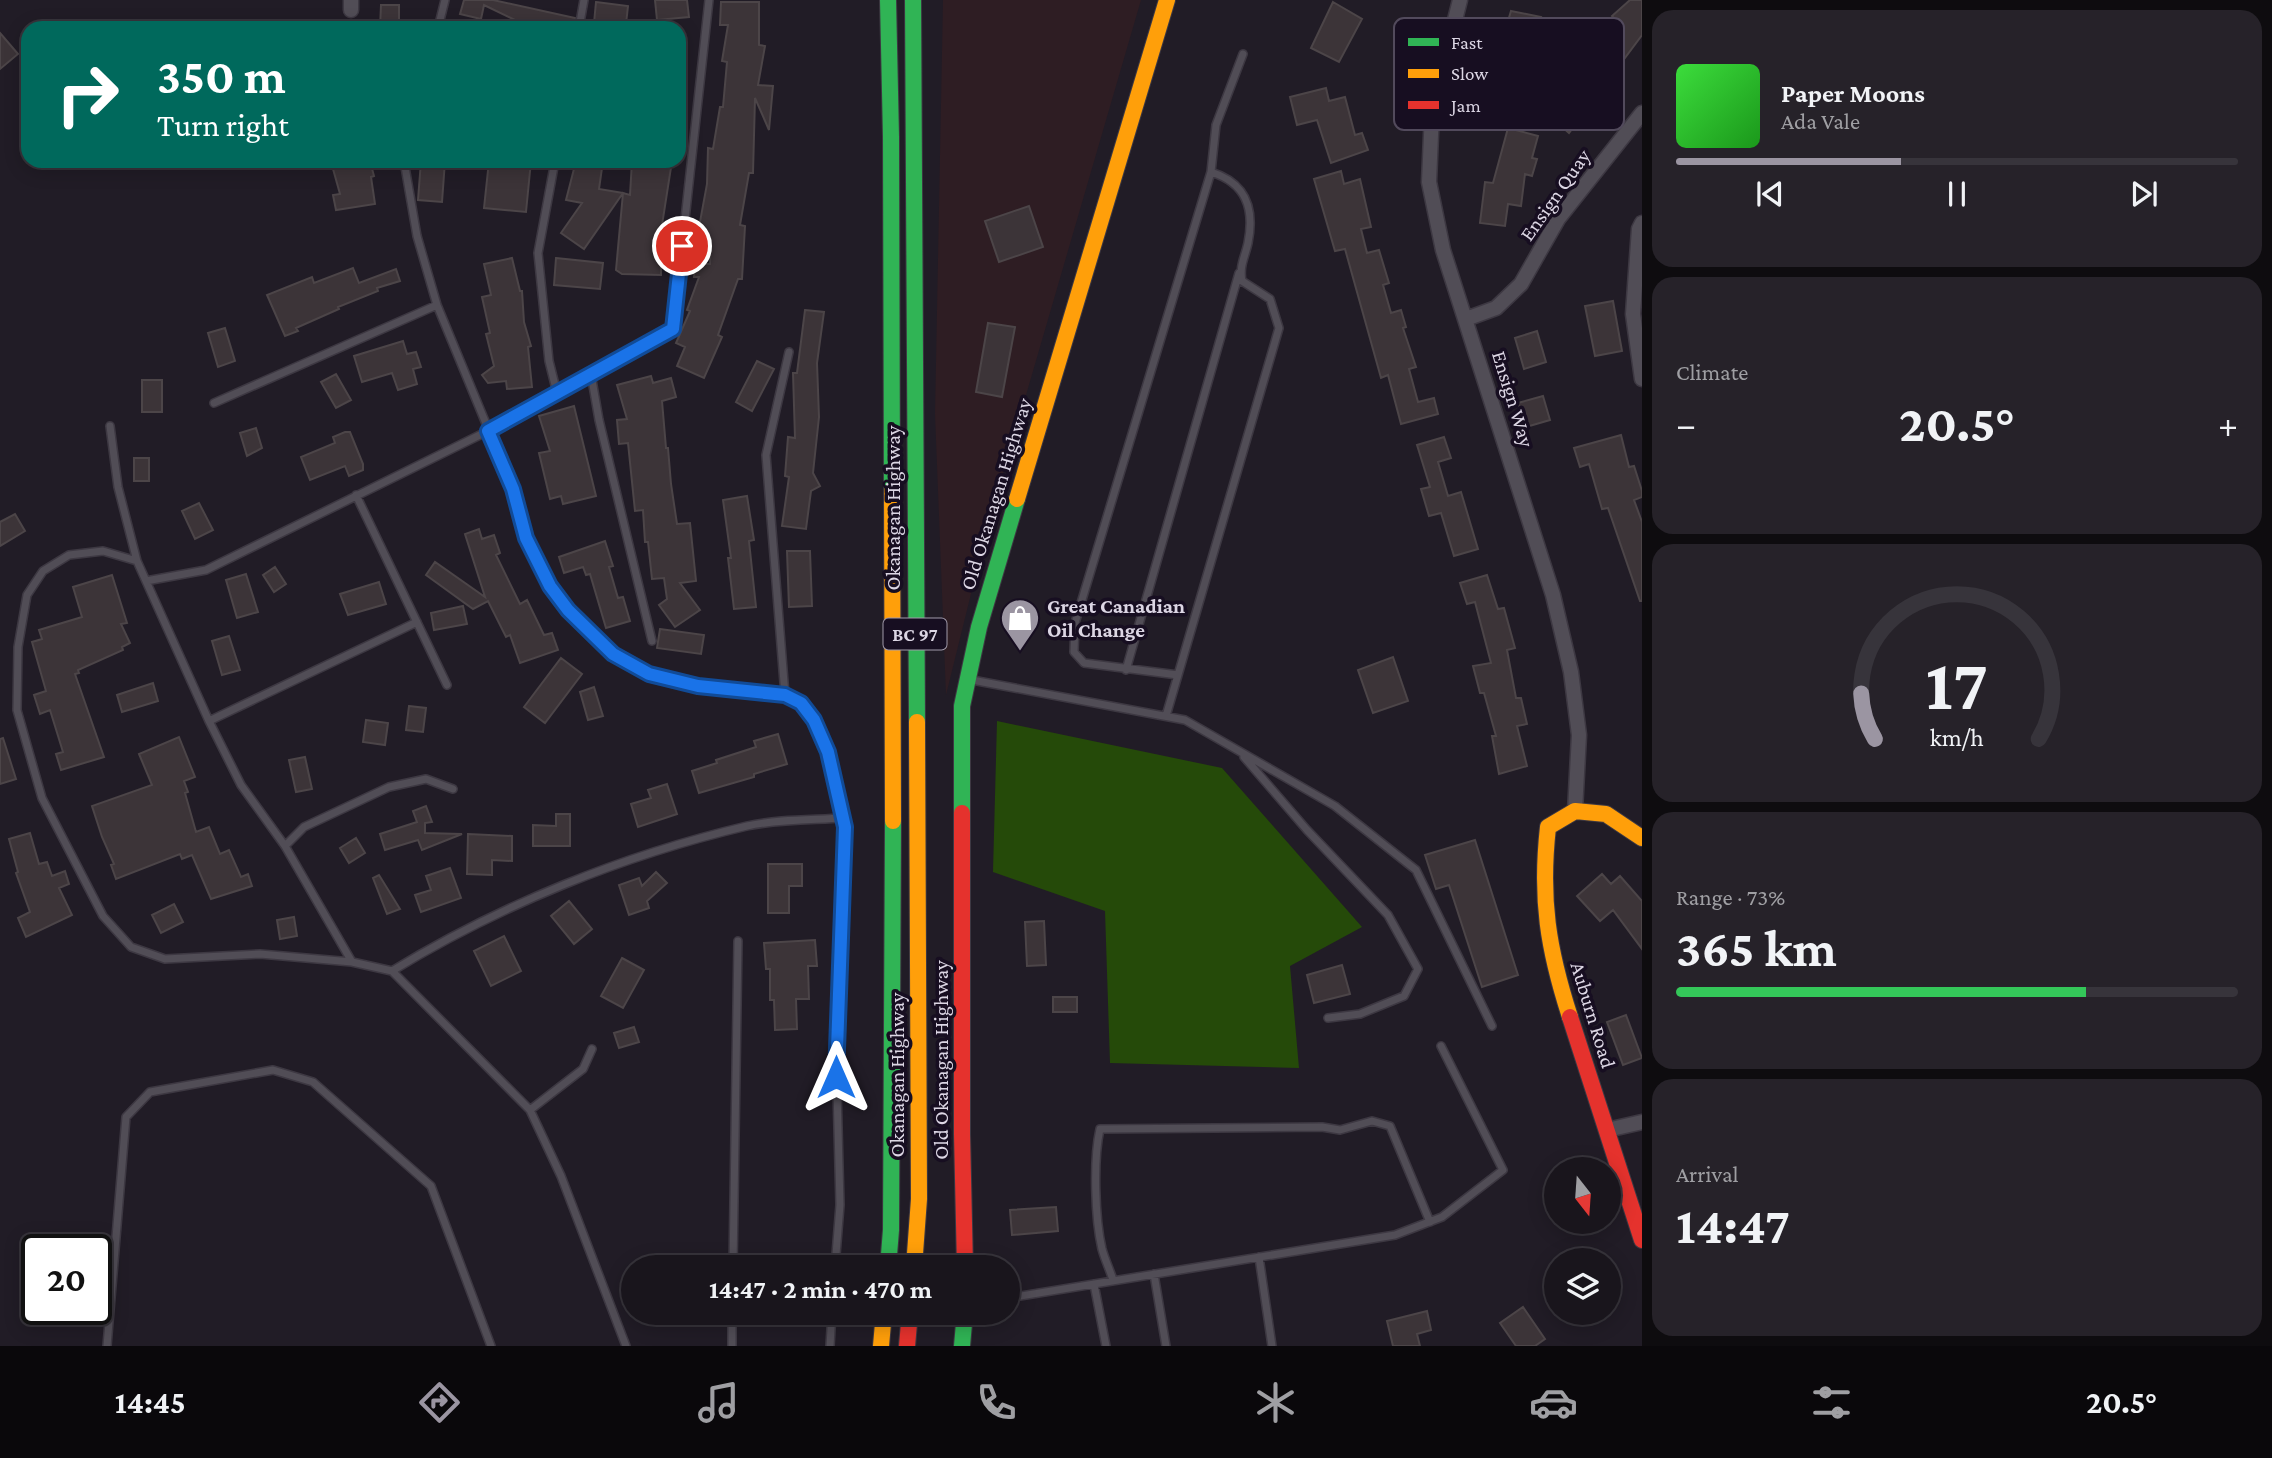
<!DOCTYPE html>
<meta charset="utf-8">
<style>
:root{--surface:#19151c;--page:#262229;--text:#f1f3f6;--muted:#9f9fa3;--line:#37343b;--accent:#9b95a2}
body{margin:0;font-family:"Crimson Pro",serif;background:var(--page);color:var(--text);height:100vh;display:flex;flex-direction:column;font-size:26px;white-space:nowrap}
*{box-sizing:border-box;margin:0}
p{font-size:23px;color:var(--muted)}
.icon{flex:none;width:38px;height:38px;fill:none;stroke:currentColor;stroke-width:2;stroke-linecap:round;stroke-linejoin:round}
.map{position:relative;flex:1;overflow:hidden}
.side{display:flex;flex-direction:column;gap:10px;padding:10px;background:#0e0c0f;width:630px}
.side>*{flex:none}
.banner{position:absolute;left:21px;top:21px;width:665px;height:147px;border-radius:21px;box-shadow:0 4px 18px #0003,0 0 0 2px var(--line);background:#00695c;color:#fff;overflow:hidden}
.needle{width:46px;rotate:163deg}
.buttons{position:absolute;left:1544px;top:1157px;display:grid;gap:14px}
.buttons a{display:grid;place-items:center;width:77px;height:77px;border-radius:50%;background:var(--surface);box-shadow:0 4px 18px #0003,0 0 0 2px var(--line);font-size:35px}
.speed{position:absolute;left:21px;top:1234px;display:flex;gap:14px;font-size:35px;font-weight:700;text-align:center}
.speed>*{display:grid;place-content:center;width:91px;height:91px;border-radius:50%;background:var(--surface);box-shadow:0 4px 18px #0003,0 0 0 2px var(--line);line-height:1}
.speed .limit{border:4px solid #111;border-radius:10px;background:#fff;color:#111}
.pin{position:absolute;display:grid;place-items:center;width:60px;height:60px;color:#fff;margin:-30px;border:4px solid #fff;border-radius:50%;box-shadow:0 2px 7px #0007}
.me{position:absolute;width:77px;margin:-38px;rotate:0deg;stroke-linejoin:round;filter:drop-shadow(0 0 5px #0008)}
.turn{display:flex;align-items:center;gap:24px;height:147px;padding:0 21px;font-size:32px}
.turn .icon{width:91px;height:91px;stroke-width:2.5}
.turn b{display:block;font-size:49px;line-height:60px}
.big{font-size:52px;font-weight:700;line-height:1.1}
.side .tile{flex:1;display:flex;flex-direction:column;justify-content:center;gap:10px;min-width:0;padding:0 24px;border-radius:21px;background:var(--page)}
.side .dial{align-items:center;gap:0}
.dial svg{height:182px;overflow:visible;fill:none;stroke:var(--line);stroke-width:7;stroke-linecap:round;text-anchor:middle}
.dial text{fill:var(--text);stroke:none}
.song{display:flex;align-items:center;gap:21px}
.cover{width:84px;height:84px;border-radius:10px;background:linear-gradient(135deg,hsl(120 70% 55%),hsl(120 70% 35%))}
.played{height:7px;border-radius:4px;background:linear-gradient(90deg,var(--accent) 40%,var(--line) 40%)}
.keys{display:flex;justify-content:space-around;direction:ltr}
.heat{display:flex;justify-content:space-between;align-items:center;font-size:38px;direction:ltr}
.charge{height:10px;border-radius:5px;background:linear-gradient(90deg,#34c759 73%,var(--line) 0)}
.trip{position:absolute;left:621px;top:1255px;width:399px;height:70px;border-radius:35px;background:var(--surface);box-shadow:0 4px 18px #0003,0 0 0 2px var(--line);font-weight:700;line-height:70px;text-align:center}
.tabs{display:flex;height:112px;justify-content:space-around;align-items:center;background:#0a080b;color:var(--muted)}
.tabs .icon{width:49px;height:49px}
.tabs .selected{color:var(--accent)}
.tabs b{font-size:32px;color:var(--text)}
main{display:flex;flex:1;min-height:0}
.map>svg:first-child{display:block}
.commercial{fill:#2e1d23}
.forest{fill:#254a09}
.building{fill:#3c3438;stroke:#4c4548;stroke-width:2}
.lines{fill:none;stroke-linecap:round;stroke-linejoin:round}
.lane-casing{stroke:#3d3842;stroke-width:10}
.street-casing{stroke:#3d3842;stroke-width:17}
.fast-casing{stroke:#3d3842;stroke-width:18}
.slow-casing{stroke:#3d3842;stroke-width:18}
.jam-casing{stroke:#3d3842;stroke-width:18}
.lane{stroke:#514d56;stroke-width:7}
.street{stroke:#514d56;stroke-width:14}
.fast{stroke:#30b455;stroke-width:16}
.slow{stroke:#ff9f0a;stroke-width:16}
.jam{stroke:#e5322d;stroke-width:16}
.route-casing{stroke:#114b97;stroke-width:18}
.route{stroke:#1a73e8;stroke-width:12}
.labels{text-anchor:middle;dominant-baseline:central;stroke-width:7;stroke-linejoin:round;paint-order:stroke}
.shield{fill:#170e21;stroke:#a19aaa;stroke-width:2}
.shield-label{font-size:19px;font-weight:bold;fill:#dcd6e4}
.street-label{font-size:21px;fill:#dcd6e4;stroke:#170e21}
.poi-label{font-size:21px;font-weight:bold;fill:#dcd6e4;stroke:#170e21;text-anchor:start}
.key{fill:#170e21;stroke:#524a5c;stroke-width:2}
.key-label{font-size:19px;fill:#dcd6e4}
</style>
<main>
<div class="map">
<svg width="1642" height="1346" viewBox="0 0 1642 1346">
<rect width="100%" height="100%" fill="#211c26"/>
<path class="commercial" d="M943,0H1141L987,529L946,695L935,414Z"/>
<path class="forest" d="M997,721L1222,768L1362,927L1290,966L1299,1068L1110,1063L1105,911L993,872Z"/>
<path class="building" d="M464,0H493L575,18L573,26L519,28V22L484,5L481,19L460,14Z
M655,0H687L689,17L657,20Z
M1630,0H1642V35L1569,133L1543,110L1615,19L1612,16Z
M596,2L628,6L626,24L594,23Z
M721,2H759V45L765,46L758,85L773,86L769,130L755,98L753,173H749L740,225L745,226L742,279H738L718,335L722,337L704,378L677,366L685,347L676,343L690,311L687,310L699,277H694L695,264H710L711,239L697,238L707,184L708,148L713,149L720,107H723L727,62L722,61L728,25H720Z
M1333,2L1362,19L1339,62L1311,48Z
M381,5H399V28H380Z
M1511,11L1541,17L1531,48L1503,38Z
M0,33L18,54L0,69Z
M1326,88L1329,101L1345,97L1355,135L1362,133L1368,150L1331,163L1317,120L1297,125L1290,97Z
M1508,128L1538,136L1532,158L1537,159L1532,176L1525,174L1521,206L1508,204L1505,226L1480,223L1485,182L1493,183Z
M360,161H370L374,176L371,177L375,204L336,210L333,195L340,194L333,169Z
M421,161H445L442,202L418,200Z
M489,161H531L526,212L484,208Z
M576,161H603L599,189L623,193L584,249L561,233L582,203L566,200Z
M632,161H672L662,225L661,275L622,274L616,270L623,193L630,195Z
M1341,171L1344,184L1360,179L1371,227L1361,229L1367,253L1379,250L1389,283L1383,285L1391,313L1401,310L1406,327L1403,328L1416,367L1409,369L1418,402L1434,398L1438,414L1401,424L1388,375L1381,378L1345,249L1335,251L1314,179Z
M1029,206L1043,247L999,262L985,221Z
M512,258L520,291H522L524,322L531,346L528,347L532,387L507,389L506,381L488,383L482,375L494,366L486,334L490,333L482,297L491,295L484,264Z
M556,258L603,263L600,289L554,285Z
M353,268L359,283L396,269L400,281L377,288L378,291L338,307L339,309L296,328L298,331L285,336L267,295L312,277L314,283Z
M1613,301L1622,351L1595,356L1585,306Z
M805,310L824,312L817,363L819,417L813,473L820,486L811,491L806,529L782,526L789,477L785,476L788,437L795,438L793,373H797Z
M988,323L1015,327L1002,397L976,392Z
M225,328L235,361L218,367L208,333Z
M1537,331L1546,362L1524,369L1515,338Z
M403,341L407,354L416,352L421,367L413,369L417,384L398,390L392,373L362,382L354,356Z
M757,361L774,369L752,411L736,402Z
M336,374L351,400L336,408L321,382Z
M651,376L653,383L671,378L676,397L662,401L666,448H668L671,484L677,524L690,523L696,581L680,583L700,610L675,627L659,605L667,599L664,578L652,579L648,542H645L643,510L635,511L628,443L619,444L617,420L627,419L617,385Z
M142,380H162V412H142Z
M1543,396L1550,420L1526,427L1518,403Z
M574,406L596,496L563,504L561,496L550,499L539,453L550,451L539,416Z
M256,428L262,448L247,456L240,433Z
M345,432H350L363,464V470L349,476L345,466L310,480L301,457L335,443L333,437Z
M1621,435L1629,467L1634,466L1642,491V497L1634,500L1642,522V601H1640L1608,508L1602,509L1589,464L1580,467L1574,448Z
M1444,437L1451,458L1438,462L1448,496L1461,492L1478,549L1454,556L1441,513L1429,516L1421,489L1430,487L1417,445Z
M134,458H149V481H134Z
M747,496L754,540L749,541L756,607L734,609L728,558H731L723,500Z
M199,503L213,530L195,539L182,511Z
M15,514L25,531L0,546V522Z
M479,529L482,539L494,535L500,553L496,555L520,604L527,600L544,635L552,633L558,650L520,663L510,635L506,637L488,601L473,609L426,575L435,562L485,597L465,534Z
M605,541L613,566L609,567L618,598L623,597L630,621L606,628L590,574L586,575L583,567L564,573L559,557Z
M787,551H810L812,606L789,607Z
M275,567L286,584L274,592L263,575Z
M246,574L258,612L237,618L226,580Z
M112,575L127,623L121,624L130,643L122,647L123,650L78,670L79,673L75,674L104,757L61,770L56,754L63,752L50,710L40,714L34,695L46,691L32,642L42,639L39,630L82,617L73,587Z
M1487,575L1498,609L1504,608L1515,648L1507,650L1516,698H1521L1527,724L1517,726L1527,766L1499,774L1492,736H1496L1484,693H1480L1473,666L1491,663L1475,602L1467,604L1460,583Z
M379,582L386,604L348,615L340,594Z
M463,606L467,624L434,630L431,613Z
M660,629L704,635L701,654L657,648Z
M229,636L240,670L222,675L212,641Z
M1393,657L1408,701L1373,713L1358,670Z
M561,658L582,674L545,723L524,707Z
M153,683L158,701L122,712L117,695Z
M594,687L603,716L588,720L580,692Z
M409,706L426,708L423,732L406,730Z
M366,720L388,723L385,745L363,742Z
M778,734L787,764L754,774V777L699,793L692,771L717,763L716,760L756,747L754,741Z
M179,737L195,777L184,781L188,792L185,793L196,832L209,827L220,854L229,850L241,877L248,874L252,886L211,899L192,855L182,859L180,854L116,879L111,865L114,864L102,837L92,806L152,785L139,754Z
M3,738L16,779L0,784V739Z
M305,757L312,789L296,792L289,760Z
M667,784L677,814L638,827L631,804L651,798L648,790Z
M426,806L432,822L425,823V833L462,834L422,850L418,840L385,850L380,834L417,822L413,811Z
M556,814H570V846H533V825L556,826Z
M30,833L39,864L47,862L52,876L65,871L69,884L59,888L72,915L26,937L18,918L30,912L16,873L18,872L9,839Z
M468,834L512,836V861L492,860V875L467,874Z
M356,838L365,853L349,863L340,848Z
M1475,840L1518,975L1482,987L1449,885L1436,889L1425,855Z
M768,864H802V886H789V913H768Z
M450,868L461,898L421,912L415,895L431,890L426,876Z
M656,872L667,883L647,901L649,908L629,915L619,885L639,878L642,886Z
M1602,874L1611,884L1620,876L1642,901V949L1613,910L1600,921L1577,896Z
M379,875L400,909L387,914L373,878Z
M569,901L592,929L574,944L551,916Z
M174,904L183,922L161,933L152,915Z
M294,917L297,936L280,939L277,920Z
M1044,921L1046,965L1027,966L1025,922Z
M504,936L521,971L491,986L474,951Z
M815,940L817,966H808L809,999H796L797,1029L775,1030L774,1000H770V969H766L764,943Z
M622,958L644,970L623,1008L601,996Z
M1342,965L1350,994L1314,1003L1307,975Z
M1053,997H1077V1012H1053Z
M1626,1015L1642,1058L1623,1065L1607,1022Z
M634,1027L639,1042L619,1048L614,1033Z
M1056,1207L1058,1231L1012,1235L1010,1210Z
M1523,1307L1545,1339L1535,1346H1516L1500,1323Z
M1427,1311L1431,1330L1417,1334L1420,1346H1393L1387,1321Z"/>
<g class="lines">
<g class="lane-casing">
<path id="lane" d="M438,28L445,0
M579,28L584,0
M404,161L417,236L437,305L513,489L526,538L550,586L568,610L613,654L649,674L698,686L785,695L801,703L814,720L828,753L845,827L836,1051L840,1205L835,1267
M555,161L538,253L549,361L557,393
M1211,172L1216,125L1243,54
M591,374L599,420L652,641
M214,403L437,305
M110,426L118,487L137,561L209,721L241,785L285,846L352,962L392,971L530,1110L561,1176L626,1346
M356,495L447,685
M137,561L103,551L69,555L43,571L27,595L18,647L17,710L42,798L103,916L131,947L165,959L260,954L352,962
M146,581L206,570L488,431L673,329L709,0
M1126,670L1239,273
M972,680L1185,720L1335,806L1416,870L1492,1026
M785,695L766,455L789,352
M1166,716L1178,675L1279,328L1270,299L1242,281C1239,266 1245,257 1248,243C1255,208 1246,183 1211,172L1075,623L1074,652L1084,663L1178,675
M209,721L417,622
M1244,757L1307,830L1388,915L1418,969L1404,996L1360,1014L1328,1018
M285,846L304,827L389,787L426,779L453,789
M392,971C500,905 624,855 747,826C778,819 812,820 843,818
M530,1110L583,1069L592,1049
M1259,1257L1272,1346
M733,1267L738,941
M1154,1274L1166,1346
M1113,1280C1110,1270 1105,1260 1102,1249C1095,1219 1093,1160 1100,1129L1322,1127L1340,1130L1372,1121L1390,1126L1430,1222
M1094,1284L1106,1346
M1008,1298L1395,1235L1442,1217L1503,1170L1441,1046
M107,1346L126,1117L150,1092L273,1070L313,1082L431,1186L491,1346
M732,1346V1312
M830,1346L832,1312"/>
</g>
<g class="street-casing">
<path id="street" d="M1460,0L1432,111L1429,182L1443,250L1553,595L1571,672L1579,735L1575,811
M351,10V0
M1642,223L1639,229L1633,314L1642,379
M1466,319L1496,308L1521,284L1558,219L1642,113
M1607,1130L1642,1122"/>
</g>
<g class="fast-casing">
<path id="fast" d="M888,0L891,137L892,491
M913,0L917,722
M962,813V706L979,627L1017,499
M888,1267L891,1230L893,821
M962,1346L965,1312"/>
</g>
<g class="slow-casing">
<path id="slow" d="M892,491L893,821
M1017,499L1167,0
M1570,1017C1548,949 1540,899 1548,827L1575,811L1606,814L1642,838
M914,1267L919,1199L917,722
M881,1346L884,1312"/>
</g>
<g class="jam-casing">
<path id="jam" d="M962,813V1134L965,1267
M1570,1017L1642,1240
M907,1346L910,1312"/>
</g>
<use href="#lane" class="lane"/>
<use href="#street" class="street"/>
<use href="#fast" class="fast"/>
<use href="#slow" class="slow"/>
<use href="#jam" class="jam"/>
</g>
<g class="lines">
<g class="route-casing">
<path id="route" d="M682,246L673,329L488,431L513,489L526,538L550,586L568,610L613,654L649,674L698,686L785,695L801,703L814,720L828,752L845,827L836,1077"/>
</g>
<use href="#route" class="route"/>
</g>
<defs>
<g id="shop-pin" transform="scale(2.0125)"><path d="M0 17L-7.5 6A9.5 9.5 0 1 1 7.5 6Z" fill="#9b95a2" stroke="#170e21"/><path d="M-5-2.5h2.3a2.7 3.5 0 0 1 5.4 0H5L5.5 6h-11ZM-1.5-2.5h3a1.5 2.3 0 0 0-3 0Z" fill="#fff"/></g>
</defs>
<g fill-rule="evenodd">
<use href="#shop-pin" x="1020" y="618"/>
</g>
<g class="labels">
<rect class="shield" x="883.5" y="618.5" width="63" height="31" rx="5"/>
<g class="shield-label">
<text x="915" y="634">BC 97</text>
</g>
<g class="street-label">
<text transform="translate(1555 195) rotate(-55)">Ensign Quay</text>
<text transform="translate(1513 399) rotate(73)">Ensign Way</text>
<text transform="translate(996 494) rotate(-73)">Old Okanagan Highway</text>
<text transform="translate(893 508) rotate(-90)">Okanagan Highway</text>
<text transform="translate(1593 1015) rotate(73)">Auburn Road</text>
<text transform="translate(941 1060) rotate(-90)">Old Okanagan Highway</text>
<text transform="translate(897 1075) rotate(-90)">Okanagan Highway</text>
</g>
<g class="poi-label">
<text x="1047" y="606">Great Canadian<tspan x="1047" dy="24">Oil Change</tspan></text>
</g>
</g>
<rect x="1394" y="18" width="230" height="112" rx="10" class="key"/>
<rect x="1408" y="38" width="31" height="8" fill="#30b455"/>
<rect x="1408" y="69" width="31" height="9" fill="#ff9f0a"/>
<rect x="1408" y="101" width="31" height="8" fill="#e5322d"/>
<g class="key-label">
<text x="1451" y="49">Fast</text>
<text x="1451" y="80">Slow</text>
<text x="1451" y="112">Jam</text>
</g>
</svg>
<div class="buttons">
<a><svg class="needle" viewBox="-14 -14 28 28"><path d="M0-13l5 13h-10z" fill="#e53935"/><path d="M0 13l5-13h-10z" fill="#9f9fa3"/></svg></a>
<a><svg class="icon" aria-label="layers" viewBox="0 0 24 24"><path d="M12 4l9 5-9 5-9-5zM3 14l9 5 9-5"/></svg></a>
</div>
<div class="speed"><div class="limit">20</div></div>
<div class="pin" style="left:682px;top:246px;background:#d93025"><svg class="icon" aria-label="arrive" viewBox="0 0 24 24"><path d="M6 21V4h12l-3 4 3 4H6"/></svg></div>
<svg class="me" style="left:836px;top:1077px" viewBox="-20 -20 40 40"><path d="M0-17L14 15 0 8-14 15z" fill="#1a73e8" stroke="#fff" stroke-width="4"/></svg>
<div class="trip">14:47 · 2 min · 470 m</div>
<div class="banner">
<div class="turn"><svg class="icon" aria-label="right" viewBox="0 0 24 24"><path d="M7 20v-9h11M14 6l5 5-5 5"/></svg><div><b>350 m</b>Turn right</div></div>
</div>
</div>
<section class="side">
<div class="tile">
<div class="song"><i class="cover"></i><div><b>Paper Moons</b><p>Ada Vale</p></div></div>
<div class="played"></div>
<div class="keys"><svg class="icon" aria-label="previous" viewBox="0 0 24 24"><path d="M18 5L8 12l10 7zM5 5v14"/></svg><svg class="icon" aria-label="pause" viewBox="0 0 24 24"><path d="M8 5v14M16 5v14"/></svg><svg class="icon" aria-label="next" viewBox="0 0 24 24"><path d="M6 5l10 7-10 7zM19 5v14"/></svg></div>
</div>
<div class="tile"><p>Climate</p>
<div class="heat"><a>−</a><b class="big">20.5°</b><a>+</a></div>
</div>
<div class="tile dial"><svg viewBox="0 0 100 80">
<path d="M14 69A42 42 0 1 1 86 69"/>
<path d="M14 69A42 42 0 0 1 8 49" stroke="#9b95a2"/>
<text x="50" y="56" font-size="32" font-weight="700">17</text>
<text x="50" y="72" font-size="11">km/h</text>
</svg></div>
<div class="tile"><p>Range · 73%</p><b class="big">365 km</b><div class="charge"></div></div>
<div class="tile"><p>Arrival</p><b class="big">14:47</b></div>
</section>
</main>
<nav class="tabs">
<b>14:45</b>
<svg class="icon selected" aria-label="directions" viewBox="0 0 24 24"><path d="M12 3l9 9-9 9-9-9zM9 14v-3h6M13 9l2 2-2 2"/></svg>
<svg class="icon" aria-label="music" viewBox="0 0 24 24"><path d="M9 18V5l10-2v13"/><circle cx="6" cy="18" r="3"/><circle cx="16" cy="16" r="3"/></svg>
<svg class="icon" aria-label="phone" viewBox="0 0 24 24"><path d="M5 4h4l2 5-3 2q2 4 5 5l2-3 5 2v4C11 20 4 13 5 4z"/></svg>
<svg class="icon" aria-label="climate" viewBox="0 0 24 24"><path d="M12 3v18M4 7l16 10M4 17L20 7"/></svg>
<svg class="icon" aria-label="car" viewBox="0 0 24 24"><path d="M5 17H2v-5l4-1 3-4h7l3 4 3 1v5h-3M9 17h6M6 11h13"/><circle cx="7" cy="17" r="2"/><circle cx="17" cy="17" r="2"/></svg>
<svg class="icon" aria-label="filters" viewBox="0 0 24 24"><path d="M4 7h16M4 17h16"/><circle cx="9" cy="7" r="2"/><circle cx="15" cy="17" r="2"/></svg>
<b>20.5°</b>
</nav>
